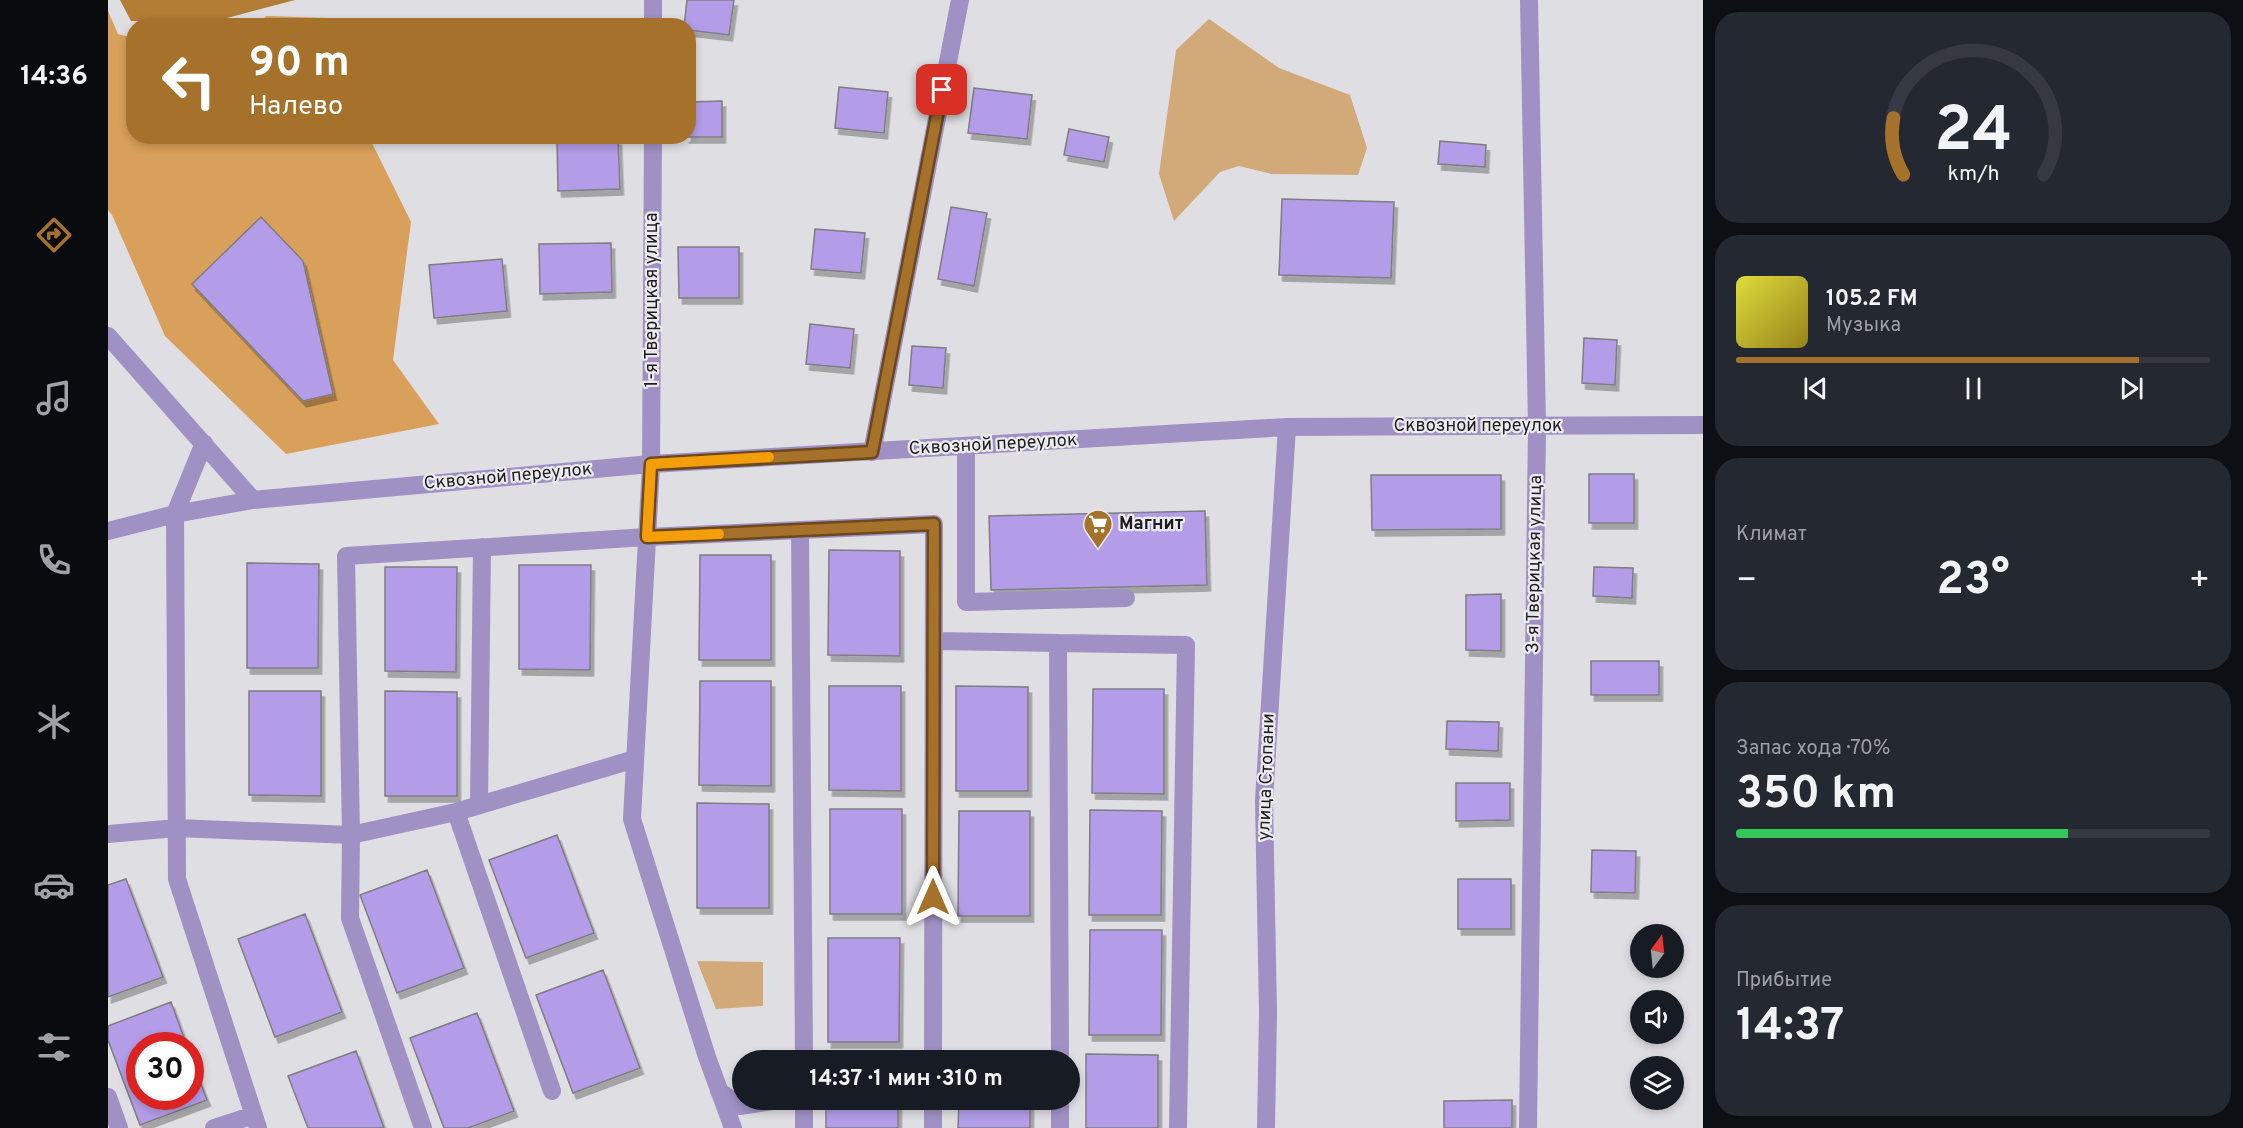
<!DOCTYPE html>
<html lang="ru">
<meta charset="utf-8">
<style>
:root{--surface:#171b24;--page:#242831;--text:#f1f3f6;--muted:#9ea1a6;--line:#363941;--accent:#a6712a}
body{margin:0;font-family:Overpass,sans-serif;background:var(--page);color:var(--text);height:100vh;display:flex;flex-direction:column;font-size:22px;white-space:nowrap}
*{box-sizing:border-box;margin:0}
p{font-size:20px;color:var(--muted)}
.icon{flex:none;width:33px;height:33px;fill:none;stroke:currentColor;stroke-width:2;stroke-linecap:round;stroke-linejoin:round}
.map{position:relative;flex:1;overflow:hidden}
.panel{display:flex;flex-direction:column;gap:12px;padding:12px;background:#0d0f14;width:540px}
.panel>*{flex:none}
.guide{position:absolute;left:18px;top:18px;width:570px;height:126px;border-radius:24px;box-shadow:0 3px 9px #0003;background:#a6712a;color:#fff;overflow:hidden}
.needle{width:39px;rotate:15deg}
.tools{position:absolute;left:1522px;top:924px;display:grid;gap:12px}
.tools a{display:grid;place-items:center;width:54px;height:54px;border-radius:50%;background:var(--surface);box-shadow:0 3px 9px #0003;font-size:30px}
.speed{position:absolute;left:18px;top:1032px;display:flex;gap:12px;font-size:30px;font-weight:700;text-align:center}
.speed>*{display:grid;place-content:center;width:78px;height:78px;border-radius:50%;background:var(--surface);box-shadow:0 3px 9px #0003;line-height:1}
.speed .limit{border:9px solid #d22;background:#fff;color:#111}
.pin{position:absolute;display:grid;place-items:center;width:51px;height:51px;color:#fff;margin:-26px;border-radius:12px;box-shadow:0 3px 9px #0006}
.me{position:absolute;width:66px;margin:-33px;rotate:0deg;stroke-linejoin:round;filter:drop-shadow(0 0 4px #0008)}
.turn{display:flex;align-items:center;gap:21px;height:126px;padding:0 24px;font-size:27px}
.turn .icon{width:78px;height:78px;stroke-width:2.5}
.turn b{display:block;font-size:42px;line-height:51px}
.big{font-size:45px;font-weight:700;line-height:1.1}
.panel .card{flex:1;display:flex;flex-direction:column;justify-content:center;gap:9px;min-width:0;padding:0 21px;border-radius:24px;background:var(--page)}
.panel .dial{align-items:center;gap:0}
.dial svg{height:156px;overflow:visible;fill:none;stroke:var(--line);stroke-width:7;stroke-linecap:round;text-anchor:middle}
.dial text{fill:var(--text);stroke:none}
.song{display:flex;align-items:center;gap:18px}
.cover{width:72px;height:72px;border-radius:9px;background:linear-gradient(135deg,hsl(60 70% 55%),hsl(50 70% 35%))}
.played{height:6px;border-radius:3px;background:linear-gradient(90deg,var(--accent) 85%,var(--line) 85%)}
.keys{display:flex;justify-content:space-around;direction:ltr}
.heat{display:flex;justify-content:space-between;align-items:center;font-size:33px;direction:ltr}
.charge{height:9px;border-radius:4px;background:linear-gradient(90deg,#34c759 70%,var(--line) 0)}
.trip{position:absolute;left:624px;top:1050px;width:348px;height:60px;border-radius:30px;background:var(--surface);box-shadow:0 3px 9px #0003;font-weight:700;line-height:60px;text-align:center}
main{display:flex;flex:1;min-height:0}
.tab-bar{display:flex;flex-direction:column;width:108px;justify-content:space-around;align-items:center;background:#090b0e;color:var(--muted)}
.tab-bar .icon{width:42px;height:42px}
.tab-bar .active{color:var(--accent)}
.tab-bar b{font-size:27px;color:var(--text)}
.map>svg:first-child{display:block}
.green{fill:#d2a978}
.forest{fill:#d8a05a}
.water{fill:#b37d35}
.building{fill:#b39de9;stroke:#7e7d80;stroke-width:1.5;filter:url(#shadow)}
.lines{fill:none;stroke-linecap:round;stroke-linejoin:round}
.minor{stroke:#9f91c4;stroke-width:18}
.route-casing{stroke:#6c491b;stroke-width:15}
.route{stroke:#a6712a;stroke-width:10}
.slow{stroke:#f59e0b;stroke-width:10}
.labels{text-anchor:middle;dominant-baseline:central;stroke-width:4.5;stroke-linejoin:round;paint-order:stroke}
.street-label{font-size:18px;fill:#1d1d1e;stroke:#ecebef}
.poi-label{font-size:18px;font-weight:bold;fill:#1d1d1e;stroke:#ecebef;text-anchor:start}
</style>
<main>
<nav class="tab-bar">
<b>14:36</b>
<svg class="icon active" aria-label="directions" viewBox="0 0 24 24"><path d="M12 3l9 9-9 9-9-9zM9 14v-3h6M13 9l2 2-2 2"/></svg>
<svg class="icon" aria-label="music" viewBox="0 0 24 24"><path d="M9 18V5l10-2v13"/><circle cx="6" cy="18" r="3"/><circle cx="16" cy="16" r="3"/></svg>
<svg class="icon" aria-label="phone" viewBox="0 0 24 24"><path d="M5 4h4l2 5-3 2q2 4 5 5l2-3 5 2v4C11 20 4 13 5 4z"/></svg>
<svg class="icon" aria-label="climate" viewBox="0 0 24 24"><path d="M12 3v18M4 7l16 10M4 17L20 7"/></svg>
<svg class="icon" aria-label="car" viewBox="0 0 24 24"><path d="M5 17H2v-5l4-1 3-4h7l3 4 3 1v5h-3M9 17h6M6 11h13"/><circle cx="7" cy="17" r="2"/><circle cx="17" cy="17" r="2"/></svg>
<svg class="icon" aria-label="filters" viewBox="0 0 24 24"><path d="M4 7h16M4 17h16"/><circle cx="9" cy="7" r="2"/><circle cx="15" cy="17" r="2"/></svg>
</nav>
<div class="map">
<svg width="1595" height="1128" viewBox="0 0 1595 1128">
<defs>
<filter id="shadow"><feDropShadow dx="3.5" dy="6" stdDeviation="0" flood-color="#0004"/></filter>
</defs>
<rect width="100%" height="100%" fill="#dfdee2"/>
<path class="green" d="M1101,19L1171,68L1242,95L1259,148L1250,175L1164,174L1131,166L1112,172L1066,221L1051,174L1068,50Z
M589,961L655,962V1006L608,1009Z"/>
<path class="forest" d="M0,11L10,34L25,38L26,136L261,137L303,222L285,360L331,424L178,454L57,336L4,215L0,210Z
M158,16L250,19L251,25H152Z"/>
<path class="water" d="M12,0H187L104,22L23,21Z"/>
<path class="building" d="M579,0H626L621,35L580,30V26H576Z
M731,87L780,92L776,133L727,128Z
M866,88L924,95L919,139L860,133Z
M614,101V137H577L580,136V102Z
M961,129L1001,137L996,162L956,155Z
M510,139L512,189L450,191L449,140Z
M1332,141L1378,145L1377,167L1330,164Z
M1174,199L1286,202L1283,278L1171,275Z
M843,207L879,213L866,286L830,279Z
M153,217L195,261L225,394L195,401L84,284Z
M707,229L757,233L753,273L703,269Z
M503,243L504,292L432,294L431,244Z
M570,247H631V298H571Z
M394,259L399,311L326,318L321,265Z
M702,324L746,329L742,368L698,364Z
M1476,338L1509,340L1507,385L1474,383Z
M804,346L838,348L835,388L801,385Z
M1481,474H1526V523H1481Z
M1263,475H1393V529L1264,530Z
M1097,511L1099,585L883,590L881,516Z
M721,550L792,551V656L720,655Z
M592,555H663V660H591Z
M139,563L211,564L210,668H139Z
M411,565H483L482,670L411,669Z
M277,567H349L348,672L277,671Z
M1486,567L1525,568L1524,598L1485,596Z
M1393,594V651L1358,650V595Z
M1483,661H1551V695H1483Z
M592,681H663V786L591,785Z
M721,686H793V791L721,790Z
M848,686L920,687V791H848Z
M985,689H1056V794L984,793Z
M141,691H213V796L141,795Z
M277,691L349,692V796H277Z
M1339,721L1391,722L1390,751L1338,749Z
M1348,783H1402V820L1348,821Z
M589,803L661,804V908H589Z
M722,809H794V914H722Z
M982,810L1054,811L1053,915H981Z
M851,811H922V916H850Z
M449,835L486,933L418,958L381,860Z
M1484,850L1528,851L1527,893L1483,892Z
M319,870L356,968L289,993L252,895Z
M18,879L55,977L0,997V885Z
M1350,879H1403V929H1350Z
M197,914L234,1012L167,1037L130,939Z
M982,930H1054L1053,1035H981Z
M720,938H792L791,1042H720Z
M495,970L532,1068L465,1093L428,995Z
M63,1002L79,1046H32V1096H82V1056L99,1100L32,1125L0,1040V1026Z
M369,1013L406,1111L360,1128H336L302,1038Z
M248,1051L276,1128H200L180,1076Z
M978,1054L1050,1055V1128H978Z
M851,1055L922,1056V1060H851Z
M718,1056H790V1060H718Z
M718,1100H790V1128H718Z
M851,1100H922V1128H850Z
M1404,1100V1128H1336V1101Z"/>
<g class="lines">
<path class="minor" d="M545,26V0
M545,136L543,464L524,819L599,1057L625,1128
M0,336L145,500
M96,443L67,514L69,879L150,1128
M858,446V602L1018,598
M764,452L852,0
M692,530L696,1060
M0,531L67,514L145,500L543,464L1179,427L1595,425
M826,641L950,643L952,1060
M950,643L1078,645L1070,1128
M371,805L374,547
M348,812L444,1091
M0,834L69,828L243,835L348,812L527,759
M611,1091L632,1106L672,1100
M0,1097L11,1128
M952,1100V1128
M106,1128L146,1115
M315,1128L242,918L243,835L238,556L539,537L826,524L825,1060
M696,1128V1100
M825,1128V1100
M1158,1128L1160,1013L1156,800L1179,427
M1420,1128L1429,426L1421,0"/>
</g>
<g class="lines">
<g class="route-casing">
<path id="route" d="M825,897L826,524L539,537L543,464L764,452L834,90"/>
</g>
<use href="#route" class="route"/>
<path class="slow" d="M611,534L539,537L543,464L661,457"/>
</g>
<defs>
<g id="supermarket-pin" transform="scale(1.5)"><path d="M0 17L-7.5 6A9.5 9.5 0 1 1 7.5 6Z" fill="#a6712a" stroke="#ecebef"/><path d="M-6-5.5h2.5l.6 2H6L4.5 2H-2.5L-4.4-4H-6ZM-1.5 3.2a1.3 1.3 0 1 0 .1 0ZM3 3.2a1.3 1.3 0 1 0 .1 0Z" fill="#fff"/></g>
</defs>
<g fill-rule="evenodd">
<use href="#supermarket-pin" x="990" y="524"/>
</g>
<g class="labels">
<g class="street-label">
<text transform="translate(544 300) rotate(-90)">1-я Тверицкая улица</text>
<text x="1370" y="426">Сквозной переулок</text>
<text transform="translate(885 445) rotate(-3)">Сквозной переулок</text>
<text transform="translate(400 477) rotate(-5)">Сквозной переулок</text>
<text transform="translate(1427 564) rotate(-89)">3-я Тверицкая улица</text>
<text transform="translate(1159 777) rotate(-88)">улица Стопани</text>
</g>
<g class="poi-label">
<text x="1011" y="524">Магнит</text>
</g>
</g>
</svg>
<div class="tools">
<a><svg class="needle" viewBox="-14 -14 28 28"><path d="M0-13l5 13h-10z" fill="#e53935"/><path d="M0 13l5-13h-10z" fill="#9ea1a6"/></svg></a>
<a><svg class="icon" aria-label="sound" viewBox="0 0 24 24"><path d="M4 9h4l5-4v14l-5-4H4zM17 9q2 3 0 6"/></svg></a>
<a><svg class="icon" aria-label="layers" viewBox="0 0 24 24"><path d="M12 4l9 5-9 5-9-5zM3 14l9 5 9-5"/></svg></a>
</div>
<div class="speed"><div class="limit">30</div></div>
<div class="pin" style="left:834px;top:90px;background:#d93025"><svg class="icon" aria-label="arrive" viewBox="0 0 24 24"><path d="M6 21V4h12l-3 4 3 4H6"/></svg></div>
<svg class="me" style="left:825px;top:897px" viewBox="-20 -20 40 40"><path d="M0-17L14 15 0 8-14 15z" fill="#a6712a" stroke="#fff" stroke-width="4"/></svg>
<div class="trip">14:37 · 1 мин · 310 m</div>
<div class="guide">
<div class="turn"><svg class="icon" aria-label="left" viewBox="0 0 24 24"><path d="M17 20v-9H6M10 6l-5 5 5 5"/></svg><div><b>90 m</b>Налево</div></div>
</div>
</div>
<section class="panel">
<div class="card dial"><svg viewBox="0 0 100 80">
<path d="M14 69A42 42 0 1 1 86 69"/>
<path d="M14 69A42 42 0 0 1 9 40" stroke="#a6712a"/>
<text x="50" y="56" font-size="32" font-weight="700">24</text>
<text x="50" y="72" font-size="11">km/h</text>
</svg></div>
<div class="card">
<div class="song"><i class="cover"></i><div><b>105.2 FM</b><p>Музыка</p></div></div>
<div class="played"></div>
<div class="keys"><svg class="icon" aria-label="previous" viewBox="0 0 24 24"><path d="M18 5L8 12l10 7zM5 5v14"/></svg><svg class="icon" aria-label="pause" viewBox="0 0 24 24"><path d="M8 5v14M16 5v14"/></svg><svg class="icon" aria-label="next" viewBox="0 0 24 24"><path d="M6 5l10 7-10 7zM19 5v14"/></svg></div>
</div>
<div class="card"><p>Климат</p>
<div class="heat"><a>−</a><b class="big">23°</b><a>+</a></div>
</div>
<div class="card"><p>Запас хода · 70%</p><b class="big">350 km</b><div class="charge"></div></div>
<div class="card"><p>Прибытие</p><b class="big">14:37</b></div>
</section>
</main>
